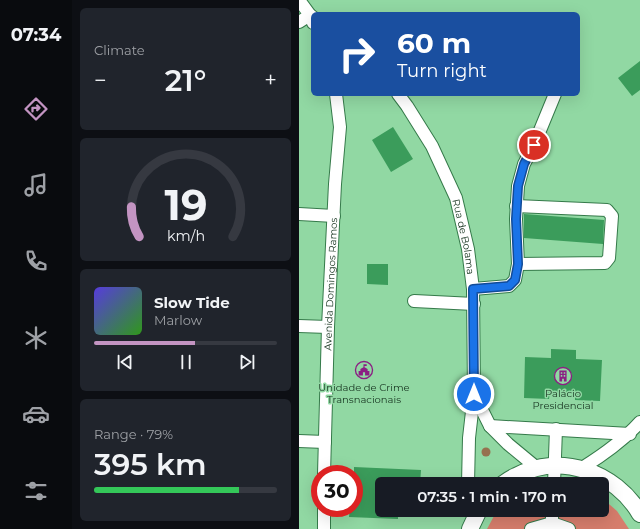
<!DOCTYPE html>
<meta charset="utf-8">
<style>
:root{--surface:#171b24;--page:#20242c;--text:#f1f3f6;--muted:#9ea1a6;--line:#363941;--accent:#c394c2}
body{margin:0;font-family:Montserrat,sans-serif;background:var(--page);color:var(--text);height:100vh;display:flex;flex-direction:column;font-size:15px;white-space:nowrap}
*{box-sizing:border-box;margin:0}
p{font-size:13px;color:var(--muted)}
.icon{flex:none;width:22px;height:22px;fill:none;stroke:currentColor;stroke-width:2;stroke-linecap:round;stroke-linejoin:round}
.map{position:relative;flex:1;overflow:hidden}
.panel{display:flex;flex-direction:column;gap:8px;padding:8px;background:#0d0f14;width:227px}
.panel>*{flex:none}
.banner{position:absolute;left:12px;top:12px;width:269px;height:84px;border-radius:6px;box-shadow:0 4px 16px #0002;background:#1a4fa0;color:#fff;overflow:hidden}
.speed{position:absolute;left:12px;top:465px;display:flex;gap:8px;font-size:20px;font-weight:700;text-align:center}
.speed>*{display:grid;place-content:center;width:52px;height:52px;border-radius:50%;background:var(--surface);box-shadow:0 4px 16px #0002;line-height:1}
.speed .limit{border:6px solid #d22;background:#fff;color:#111}
.pin{position:absolute;display:grid;place-items:center;width:34px;height:34px;color:#fff;margin:-17px;border:2px solid #fff;border-radius:50%;box-shadow:0 1px 4px #0007}
.me{position:absolute;width:44px;margin:-22px;rotate:0deg;stroke-linejoin:round;filter:drop-shadow(0 0 3px #0008)}
.turn{display:flex;align-items:center;gap:14px;height:84px;padding:0 20px;font-size:18px}
.turn .icon{width:52px;height:52px;stroke-width:2.5}
.turn b{display:block;font-size:28px;line-height:34px}
.big{font-size:30px;font-weight:600;line-height:1.1}
.panel .widget{flex:1;display:flex;flex-direction:column;justify-content:center;gap:6px;min-width:0;padding:0 14px;border-radius:6px;background:var(--page)}
.panel .dial{align-items:center;gap:0}
.dial svg{height:104px;overflow:visible;fill:none;stroke:var(--line);stroke-width:7;stroke-linecap:round;text-anchor:middle}
.dial text{fill:var(--text);stroke:none}
.song{display:flex;align-items:center;gap:12px}
.cover{width:48px;height:48px;border-radius:6px;background:linear-gradient(135deg,hsl(250 70% 55%),hsl(110 70% 35%))}
.played{height:4px;border-radius:2px;background:linear-gradient(90deg,var(--accent) 55%,var(--line) 55%)}
.keys{display:flex;justify-content:space-around;direction:ltr}
.heat{display:flex;justify-content:space-between;align-items:center;font-size:22px;direction:ltr}
.charge{height:6px;border-radius:3px;background:linear-gradient(90deg,#34c759 79%,var(--line) 0)}
.trip{position:absolute;left:76px;top:477px;width:234px;height:40px;border-radius:6px;background:var(--surface);box-shadow:0 4px 16px #0002;font-weight:600;line-height:40px;text-align:center}
main{display:flex;flex:1;min-height:0}
.tab-bar{display:flex;flex-direction:column;width:72px;justify-content:space-around;align-items:center;background:#090b0e;color:var(--muted)}
.tab-bar .icon{width:28px;height:28px}
.tab-bar .on{color:var(--accent)}
.tab-bar b{font-size:18px;color:var(--text)}
.map>svg:first-child{display:block}
.green{fill:#d67d6c}
.building{fill:#3b9c5b}
.lines{fill:none;stroke-linecap:round;stroke-linejoin:round}
.minor-casing{stroke:#357a4a;stroke-width:14}
.major-casing{stroke:#357a4a;stroke-width:18}
.minor{stroke:#fff;stroke-width:12}
.major{stroke:#fff;stroke-width:16}
.tree{fill:#96714f}
.route-casing{stroke:#114b97;stroke-width:10}
.route{stroke:#1a73e8;stroke-width:7}
.labels{text-anchor:middle;dominant-baseline:central;stroke-width:3;stroke-linejoin:round;paint-order:stroke}
.street-label{font-size:10px;fill:#173420;stroke:#91d8a3}
.poi-label{font-size:10px;fill:#173420;stroke:#91d8a3}
</style>
<main>
<nav class="tab-bar">
<b>07:34</b>
<svg class="icon on" aria-label="directions" viewBox="0 0 24 24"><path d="M12 3l9 9-9 9-9-9zM9 14v-3h6M13 9l2 2-2 2"/></svg>
<svg class="icon" aria-label="music" viewBox="0 0 24 24"><path d="M9 18V5l10-2v13"/><circle cx="6" cy="18" r="3"/><circle cx="16" cy="16" r="3"/></svg>
<svg class="icon" aria-label="phone" viewBox="0 0 24 24"><path d="M5 4h4l2 5-3 2q2 4 5 5l2-3 5 2v4C11 20 4 13 5 4z"/></svg>
<svg class="icon" aria-label="climate" viewBox="0 0 24 24"><path d="M12 3v18M4 7l16 10M4 17L20 7"/></svg>
<svg class="icon" aria-label="car" viewBox="0 0 24 24"><path d="M5 17H2v-5l4-1 3-4h7l3 4 3 1v5h-3M9 17h6M6 11h13"/><circle cx="7" cy="17" r="2"/><circle cx="17" cy="17" r="2"/></svg>
<svg class="icon" aria-label="filters" viewBox="0 0 24 24"><path d="M4 7h16M4 17h16"/><circle cx="9" cy="7" r="2"/><circle cx="15" cy="17" r="2"/></svg>
</nav>
<section class="panel">
<div class="widget"><p>Climate</p>
<div class="heat"><a>−</a><b class="big">21°</b><a>+</a></div>
</div>
<div class="widget dial"><svg viewBox="0 0 100 80">
<path d="M14 69A42 42 0 1 1 86 69"/>
<path d="M14 69A42 42 0 0 1 8 46" stroke="#c394c2"/>
<text x="50" y="56" font-size="32" font-weight="700">19</text>
<text x="50" y="72" font-size="11">km/h</text>
</svg></div>
<div class="widget">
<div class="song"><i class="cover"></i><div><b>Slow Tide</b><p>Marlow</p></div></div>
<div class="played"></div>
<div class="keys"><svg class="icon" aria-label="previous" viewBox="0 0 24 24"><path d="M18 5L8 12l10 7zM5 5v14"/></svg><svg class="icon" aria-label="pause" viewBox="0 0 24 24"><path d="M8 5v14M16 5v14"/></svg><svg class="icon" aria-label="next" viewBox="0 0 24 24"><path d="M6 5l10 7-10 7zM19 5v14"/></svg></div>
</div>
<div class="widget"><p>Range · 79%</p><b class="big">395 km</b><div class="charge"></div></div>
</section>
<div class="map">
<svg width="341" height="529" viewBox="0 0 341 529">
<rect width="100%" height="100%" fill="#91d8a3"/>
<path class="green" d="M303,498L318,511L330,529H188L195,516L200,510H303Z"/>
<path class="building" d="M341,61V90L333,96L319,78Z
M94,127L114,159L92,172L73,140Z
M225,214L305,220L304,244L225,238Z
M68,264H89V285L68,284Z
M252,349L277,350V359L303,360L301,401L276,400V393L251,392L250,399L225,398L226,357L252,358Z
M55,467L122,470L121,484H83V510H99V519L50,517L51,508H55Z"/>
<g class="lines">
<g class="minor-casing">
<g id="minor">
<path d="M0,0L11,15L14,23"/>
<path d="M0,22L11,15L14,17"/>
<path id="s1" d="M99,94L108,106L133,146L157,198L169,249L174,289L175,394L170,438L169,484"/>
<path d="M217,206L308,210L313,216L310,258L306,263L219,264"/>
<path d="M0,214L35,216"/>
<path d="M174,289L210,286L216,280L219,264L217,219L219,186L225,164L235,145L256,94"/>
<path d="M115,301L175,304"/>
<path d="M0,326L29,327"/>
<path d="M175,394L191,426L209,444L238,468"/>
<path d="M191,426L331,434"/>
<path d="M0,441L26,442"/>
<path d="M283,468C304,455 324,441 341,422"/>
<path id="s2" d="M25,474L29,327L36,184L41,127L37,94"/>
<path d="M255,484L257,429"/>
<path d="M253,523V510"/>
<path d="M25,529V508"/>
<path d="M232,529L253,523L270,529"/>
</g>
</g>
<g class="major-casing">
<path id="major" d="M204,484C208,481 212,478 217,476C261,452 317,472 341,514
M171,529L180,510"/>
</g>
<use href="#minor" class="minor"/>
<use href="#major" class="major"/>
</g>
<circle class="tree" cx="187" cy="452" r="4.5"/>
<g class="lines">
<g class="route-casing">
<path id="route" d="M175,394L174,289L210,286L216,280L219,264L217,219L219,186L225,164L235,145"/>
</g>
<use href="#route" class="route"/>
</g>
<defs>
<g id="civic-ring" transform="scale(0.9)"><circle r="9.5" fill="#91d8a3" stroke="#8b1f83" stroke-width="1.5"/><path d="M-.6-6.5H3V-4.5H.6V-3L4-1V1h2V6H-6V1h2V-1L-.6-3ZM-1.2 2.5V6h2.4V2.5Z" fill="#8b1f83"/></g>
<g id="building-ring" transform="scale(0.9)"><circle r="9.5" fill="#91d8a3" stroke="#8b1f83" stroke-width="1.5"/><path d="M-4-6H4V6H1V3H-1V6H-4ZM-2.5-4.3h1.7v1.8h-1.7ZM.8-4.3h1.7v1.8H.8ZM-2.5-1h1.7V.8h-1.7ZM.8-1h1.7V.8H.8Z" fill="#8b1f83"/></g>
</defs>
<g fill-rule="evenodd">
<use href="#civic-ring" x="65" y="370"/>
<use href="#building-ring" x="264" y="376"/>
</g>
<g class="labels">
<g class="street-label">
<text stroke="none"><textPath href="#s1" startOffset="159">Rua de Bolama</textPath></text>
<text stroke="none"><textPath href="#s2" startOffset="190">Avenida Domingos Ramos</textPath></text>
</g>
<g class="poi-label">
<text x="65" y="387">Unidade de Crime<tspan x="65" dy="12">Transnacionais</tspan></text>
<text x="264" y="393">Palácio<tspan x="264" dy="12">Presidencial</tspan></text>
</g>
</g>
</svg>
<div class="speed"><div class="limit">30</div></div>
<div class="pin" style="left:235px;top:145px;background:#d93025"><svg class="icon" aria-label="arrive" viewBox="0 0 24 24"><path d="M6 21V4h12l-3 4 3 4H6"/></svg></div>
<svg class="me" style="left:175px;top:394px" viewBox="-20 -20 40 40"><circle r="17" fill="#1a73e8" stroke="#fff" stroke-width="3"/><path d="M0-11L8 9 0 5-8 9z" fill="#fff"/></svg>
<div class="trip">07:35 · 1 min · 170 m</div>
<div class="banner">
<div class="turn"><svg class="icon" aria-label="right" viewBox="0 0 24 24"><path d="M7 20v-9h11M14 6l5 5-5 5"/></svg><div><b>60 m</b>Turn right</div></div>
</div>
</div>
</main>
